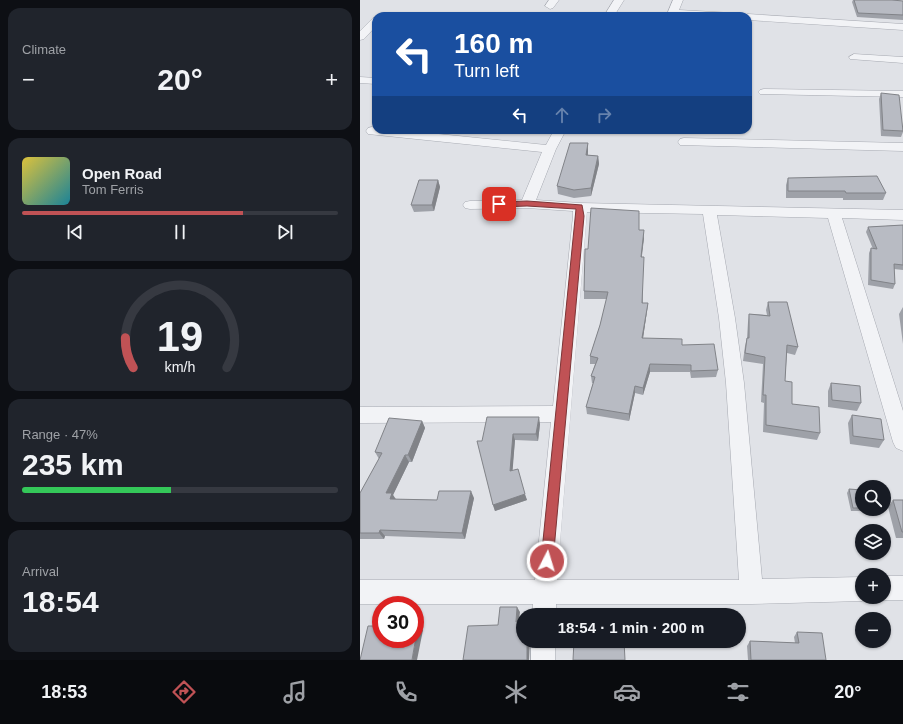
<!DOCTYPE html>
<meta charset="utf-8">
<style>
:root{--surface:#171b24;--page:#20242c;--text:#f1f3f6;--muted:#9ea1a6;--line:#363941;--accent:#c05255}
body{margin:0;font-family:Arial,sans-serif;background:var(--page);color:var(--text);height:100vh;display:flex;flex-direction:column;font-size:15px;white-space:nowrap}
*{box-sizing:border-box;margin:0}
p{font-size:13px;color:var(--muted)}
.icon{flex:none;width:22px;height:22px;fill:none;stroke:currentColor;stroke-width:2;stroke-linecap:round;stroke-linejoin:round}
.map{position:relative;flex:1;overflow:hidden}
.details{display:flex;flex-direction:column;gap:8px;padding:8px;background:#0d0f14;width:360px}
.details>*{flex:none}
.banner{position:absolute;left:12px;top:12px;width:380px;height:122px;border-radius:12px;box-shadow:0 1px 3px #0004;background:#1a4fa0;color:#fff;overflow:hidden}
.controls{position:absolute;left:495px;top:480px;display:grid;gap:8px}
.controls a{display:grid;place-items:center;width:36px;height:36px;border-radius:50%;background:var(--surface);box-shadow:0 1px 3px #0004;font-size:20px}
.speed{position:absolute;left:12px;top:596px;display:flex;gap:8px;font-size:20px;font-weight:700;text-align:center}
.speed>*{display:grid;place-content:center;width:52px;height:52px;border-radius:50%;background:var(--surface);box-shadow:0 1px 3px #0004;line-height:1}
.speed .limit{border:6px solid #d22;background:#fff;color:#111}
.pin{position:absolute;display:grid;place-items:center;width:34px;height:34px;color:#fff;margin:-17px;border-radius:8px;box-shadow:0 2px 6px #0006}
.me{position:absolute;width:44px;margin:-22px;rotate:5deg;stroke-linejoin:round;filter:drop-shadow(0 0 3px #0008)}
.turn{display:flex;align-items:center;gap:14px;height:84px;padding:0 16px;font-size:18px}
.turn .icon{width:52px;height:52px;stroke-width:2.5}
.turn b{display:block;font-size:28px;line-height:34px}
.lanes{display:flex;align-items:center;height:38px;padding:0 16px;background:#0003;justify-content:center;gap:20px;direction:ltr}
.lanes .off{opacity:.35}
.big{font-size:30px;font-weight:700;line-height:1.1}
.details .tile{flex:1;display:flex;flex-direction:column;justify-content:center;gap:6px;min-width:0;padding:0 14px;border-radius:12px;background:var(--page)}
.details .dial{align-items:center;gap:0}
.dial svg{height:104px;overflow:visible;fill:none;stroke:var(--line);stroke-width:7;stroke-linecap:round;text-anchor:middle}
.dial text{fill:var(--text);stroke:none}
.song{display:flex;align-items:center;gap:12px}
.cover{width:48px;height:48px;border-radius:6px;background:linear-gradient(135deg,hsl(50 70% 55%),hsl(190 70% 35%))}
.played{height:4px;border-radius:2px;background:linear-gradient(90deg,var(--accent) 70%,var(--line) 70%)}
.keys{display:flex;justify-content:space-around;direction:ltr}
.heat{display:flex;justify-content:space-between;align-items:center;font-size:22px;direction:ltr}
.charge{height:6px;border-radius:3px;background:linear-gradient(90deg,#34c759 47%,var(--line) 0)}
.trip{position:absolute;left:156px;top:608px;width:230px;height:40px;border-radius:20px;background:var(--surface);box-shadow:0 1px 3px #0004;font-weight:700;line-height:40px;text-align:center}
.menu{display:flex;height:64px;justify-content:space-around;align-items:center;background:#090b0e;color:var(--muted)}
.menu .icon{width:28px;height:28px}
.menu .active{color:var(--accent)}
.menu b{font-size:18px;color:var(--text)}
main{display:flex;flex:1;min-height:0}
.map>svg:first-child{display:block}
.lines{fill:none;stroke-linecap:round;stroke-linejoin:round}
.minor-casing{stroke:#a6a9b1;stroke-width:1}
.minor{fill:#f2f3f6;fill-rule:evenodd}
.wall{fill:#9ea1a8}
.shaded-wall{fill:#818388}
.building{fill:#b8bbc3;stroke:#818388}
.route{fill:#c05255;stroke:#7d3537}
</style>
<main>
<section class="details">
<div class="tile"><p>Climate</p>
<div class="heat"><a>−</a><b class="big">20°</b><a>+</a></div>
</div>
<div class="tile">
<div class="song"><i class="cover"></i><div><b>Open Road</b><p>Tom Ferris</p></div></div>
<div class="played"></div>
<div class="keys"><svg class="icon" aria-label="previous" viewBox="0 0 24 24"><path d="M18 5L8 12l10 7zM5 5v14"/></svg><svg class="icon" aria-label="pause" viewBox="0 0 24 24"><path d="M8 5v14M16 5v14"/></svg><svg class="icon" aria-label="next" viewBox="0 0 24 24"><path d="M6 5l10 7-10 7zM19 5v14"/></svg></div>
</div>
<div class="tile dial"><svg viewBox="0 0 100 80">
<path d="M14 69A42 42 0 1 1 86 69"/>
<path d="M14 69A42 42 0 0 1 8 46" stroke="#c05255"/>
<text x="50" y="56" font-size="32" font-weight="700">19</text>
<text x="50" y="72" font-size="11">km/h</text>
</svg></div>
<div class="tile"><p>Range · 47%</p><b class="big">235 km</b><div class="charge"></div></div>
<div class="tile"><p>Arrival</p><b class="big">18:54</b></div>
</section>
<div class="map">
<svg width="543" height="660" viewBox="0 0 543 660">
<rect width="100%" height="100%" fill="#e0e2e7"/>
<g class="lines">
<g class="minor-casing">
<path id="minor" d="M189,0H199L193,8L190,9L185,6Z
M254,0H264L254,16H244Z
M313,0H323L319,10L372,13L377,16H330L310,14L308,12Z
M388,14L543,24V30L388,20V16H384Z
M16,17V26L4,39L0,40V31L13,18Z
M494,54L543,57V63L490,59L489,57Z
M0,77L16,78V84L0,83Z
M404,89L543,91V97L400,94L398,92L400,90Z
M12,127L16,128V130H39L186,145L194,130H206L196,149L176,200L220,203L543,210V220L482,218L543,411V451L536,448L533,442L468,218L357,215L375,318L384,383L402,579L502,577V597H510L502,601L391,604H196V615H172L173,604H0V580H175L191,422L0,423V407L193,406L213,216V211L167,208L110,209L105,208L103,205L105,202L110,201L162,200L182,152L8,134L6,131L8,128ZM227,212L343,214L359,318L366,383L379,580H197Z
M324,138L543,143V151L320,145L318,142L320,139Z
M524,576H543V600H524L518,597H524Z
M171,641H195V660H171Z"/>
</g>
<use href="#minor" class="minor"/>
</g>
<path class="wall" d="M493,0H532L543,1V20L497,17L492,2Z
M521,93L543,129V132L541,137L521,136L519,99Z
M228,143V155L238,156L239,164L231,196L214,198L198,194L197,186Z
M428,178L526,193L523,200H483V198H426V185Z
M78,180L80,187L74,211L54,212L51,205Z
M543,225V270L534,269L535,284L533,289L508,285L509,253L511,248L513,249L506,232L508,227Z
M279,230L284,238L281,257L283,303H288L287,311L283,338L322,345L358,370L356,377L331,378L330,372H290L283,395L275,393L269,421L227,414L226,407L233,383H232L231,376L235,364H230V356L240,325L247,299H224V291L228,249Z
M408,302L438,347L435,355L427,353L425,381L432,404L460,433L457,440L403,432L404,403L401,402L403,364L383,361L385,346L387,338L388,322L389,314L407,315L406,310Z
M543,307V344L539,314Z
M471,383L501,403L497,411L468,407V391Z
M492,415L524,440L519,448L490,444L488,423Z
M62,421L65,428L52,462H49L33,495L36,499L77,500L114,498L105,539L25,536L24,539H0V493L19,459L15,452Z
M180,424L178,441L155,440L152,471L167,500L135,511L133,505L122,441Z
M489,489L502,490V509H514L512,511H491L487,493Z
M533,500H543V538H536L528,507Z
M437,632L466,660H388L387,646L390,641L435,643L434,637Z"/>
<path class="shaded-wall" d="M228,143V151L227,163L226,155Z
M238,156L239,164L231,196V188Z
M78,180L80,187L74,211L72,205Z
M284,230V238L281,264V257Z
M288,303L287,311L282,345V338Z
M290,364V372L283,395V388Z
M275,386V393L269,421V414Z
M179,417L180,424L178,441L176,434Z
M62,421L65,428L52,462L48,455Z
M153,434L155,440L152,478L150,471Z
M45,455L49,462L33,495L36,500L34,506L26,493Z
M111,491L114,498L105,539L102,533Z
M165,494L167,500L135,511L133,505Z
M20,530L25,536L24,539L19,533Z
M157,607L160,612L158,627L156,622Z
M58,625L63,630L57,660H52Z
M167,641H170L169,660H167Z"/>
<path class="building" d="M494,0H532L543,1V15L498,13Z
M521,93L539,95L543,131L523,130Z
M210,143H228L226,155L238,156L231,188L214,190L197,186Z
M517,176L526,193H486L485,191H428V178Z
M59,180H78L72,205H51Z
M231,208L279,211V230H284L281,257H284L282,303H288L282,338L322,339V345L354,344L358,370L331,371V365L290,364L283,388L275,386L269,414L226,407L235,377L231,376L238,358L230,356L240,325L248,292L224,291L225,249H228Z
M543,225V265L534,264L535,284L511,280V248L517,249L508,227Z
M408,302H427L438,347L427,345L425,381L432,382V404L459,407L460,433L406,425V395H403L405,357L385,353L387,338H389V314L410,316Z
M471,383L500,386L501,403L472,400Z
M492,415L521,419L524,440L493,436Z
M127,417H179L176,434H153L150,471L158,469L165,494L133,505L117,441H122Z
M29,418L62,421L48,455H45L26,493H32L30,499L77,500L79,491H111L102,533L20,530L19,533H0V493L22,453L15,452Z
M489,489L502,490V508H493Z
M533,500H543V532H542Z
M140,607H157L156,622H163V641H167V660H103L108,626L138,625Z
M55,625H58L52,660H0L8,626H21V639H55Z
M437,632L462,633L466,660H391L390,641L439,643Z
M214,641H264L265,660H213Z"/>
<path class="route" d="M167,201L222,205L224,216L193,561L192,566L187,567L183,566L181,561L216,209L167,206L139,207L135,204L139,202Z"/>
</svg>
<div class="controls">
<a><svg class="icon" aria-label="search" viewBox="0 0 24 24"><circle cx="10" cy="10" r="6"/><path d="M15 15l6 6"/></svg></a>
<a><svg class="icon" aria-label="layers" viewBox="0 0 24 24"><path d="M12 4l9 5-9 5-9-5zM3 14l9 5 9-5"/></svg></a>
<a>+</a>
<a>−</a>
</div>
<div class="speed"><div class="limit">30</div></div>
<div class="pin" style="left:139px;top:204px;background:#d93025"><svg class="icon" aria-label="arrive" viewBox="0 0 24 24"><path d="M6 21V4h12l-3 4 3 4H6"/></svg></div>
<svg class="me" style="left:187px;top:561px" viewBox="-20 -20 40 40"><circle r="17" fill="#c05255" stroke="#fff" stroke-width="3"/><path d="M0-11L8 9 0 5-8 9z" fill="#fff"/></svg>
<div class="trip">18:54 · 1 min · 200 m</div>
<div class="banner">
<div class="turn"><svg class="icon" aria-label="left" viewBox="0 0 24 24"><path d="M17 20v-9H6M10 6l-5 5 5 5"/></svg><div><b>160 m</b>Turn left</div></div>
<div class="lanes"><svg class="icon" aria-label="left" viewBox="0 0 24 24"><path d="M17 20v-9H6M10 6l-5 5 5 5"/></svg><svg class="icon off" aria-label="ahead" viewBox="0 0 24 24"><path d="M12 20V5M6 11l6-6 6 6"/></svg><svg class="icon off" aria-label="right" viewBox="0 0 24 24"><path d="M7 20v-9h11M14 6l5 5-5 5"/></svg></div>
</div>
</div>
</main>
<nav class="menu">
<b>18:53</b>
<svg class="icon active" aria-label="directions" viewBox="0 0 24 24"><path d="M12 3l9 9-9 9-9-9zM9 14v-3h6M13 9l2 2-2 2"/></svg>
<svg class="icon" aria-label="music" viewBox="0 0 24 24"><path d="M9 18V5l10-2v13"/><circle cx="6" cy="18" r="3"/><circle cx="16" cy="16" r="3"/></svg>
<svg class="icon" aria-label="phone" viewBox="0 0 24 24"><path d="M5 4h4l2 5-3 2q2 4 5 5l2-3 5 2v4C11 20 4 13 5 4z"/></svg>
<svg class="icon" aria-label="climate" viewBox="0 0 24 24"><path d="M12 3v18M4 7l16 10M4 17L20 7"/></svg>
<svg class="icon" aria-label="car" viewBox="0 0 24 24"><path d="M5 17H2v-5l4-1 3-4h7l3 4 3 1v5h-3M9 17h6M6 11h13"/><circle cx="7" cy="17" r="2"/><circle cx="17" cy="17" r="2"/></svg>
<svg class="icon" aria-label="filters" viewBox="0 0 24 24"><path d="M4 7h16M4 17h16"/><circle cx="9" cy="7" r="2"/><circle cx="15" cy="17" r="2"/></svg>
<b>20°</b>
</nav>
